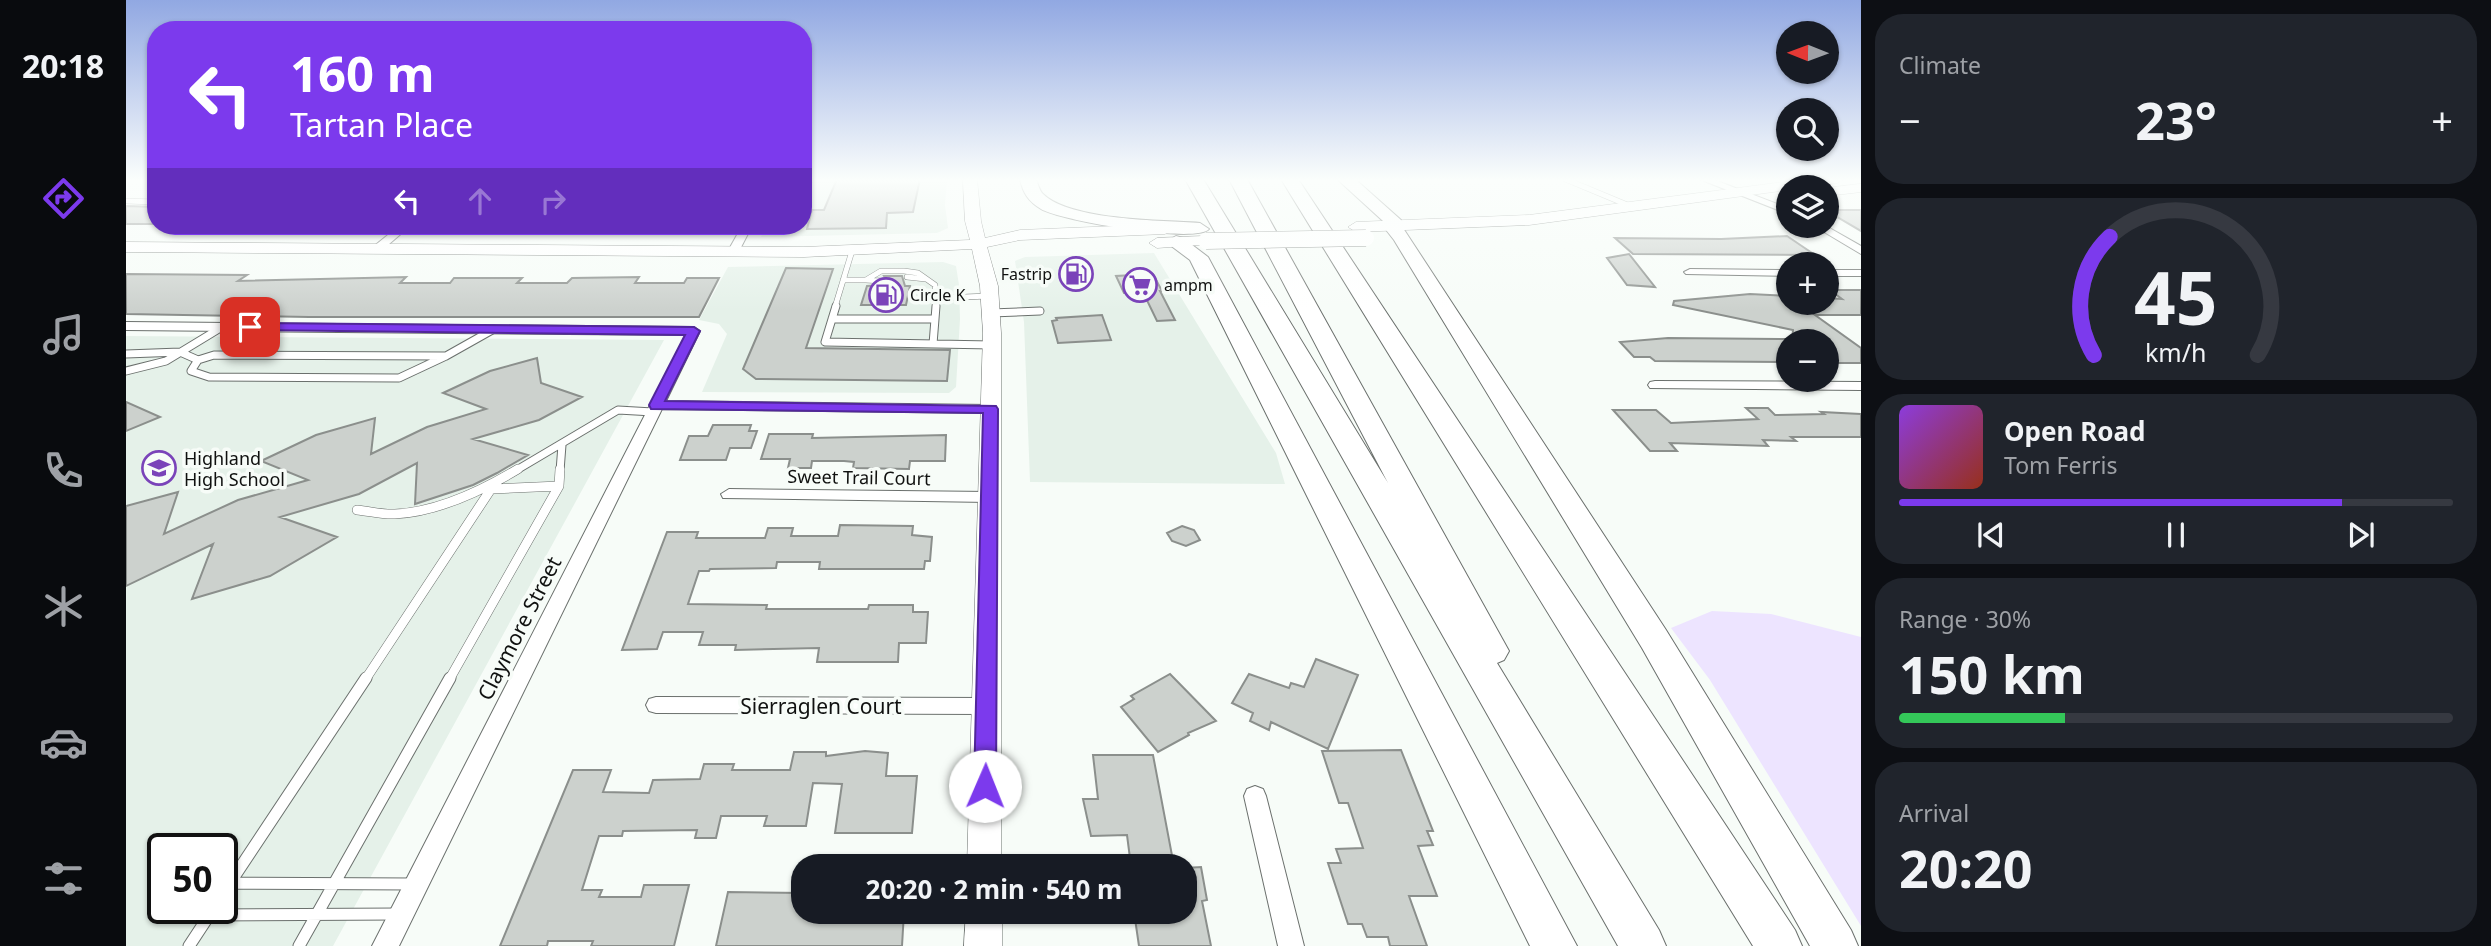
<!DOCTYPE html>
<meta charset="utf-8">
<style>
:root{--surface:#171b24;--page:#20242c;--text:#f1f3f6;--muted:#9ea1a6;--line:#363941;--accent:#7c3aed}
body{margin:0;font-family:"Noto Sans",sans-serif;background:var(--page);color:var(--text);height:100vh;display:flex;flex-direction:column;font-size:26px;white-space:nowrap}
*{box-sizing:border-box;margin:0}
p{font-size:23px;color:var(--muted)}
.icon{flex:none;width:38px;height:38px;fill:none;stroke:currentColor;stroke-width:2;stroke-linecap:round;stroke-linejoin:round}
.map{position:relative;flex:1;overflow:hidden}
.details{display:flex;flex-direction:column;gap:14px;padding:14px;background:#0d0f14;width:630px}
.details>*{flex:none}
.hud{position:absolute;left:21px;top:21px;width:665px;height:214px;border-radius:28px;box-shadow:0 2px 5px #0004;background:#7c3aed;color:#fff;overflow:hidden}
.needle{width:46px;rotate:271deg}
.buttons{position:absolute;left:1650px;top:21px;display:grid;gap:14px}
.buttons a{display:grid;place-items:center;width:63px;height:63px;border-radius:50%;background:var(--surface);box-shadow:0 2px 5px #0004;font-size:35px}
.speed{position:absolute;left:21px;top:833px;display:flex;gap:14px;font-size:35px;font-weight:700;text-align:center}
.speed>*{display:grid;place-content:center;width:91px;height:91px;border-radius:50%;background:var(--surface);box-shadow:0 2px 5px #0004;line-height:1}
.speed .limit{border:4px solid #111;border-radius:10px;background:#fff;color:#111}
.pin{position:absolute;display:grid;place-items:center;width:60px;height:60px;color:#fff;margin:-30px;border-radius:14px;box-shadow:0 4px 10px #0006}
.me{position:absolute;width:77px;margin:-38px;rotate:1deg;stroke-linejoin:round;filter:drop-shadow(0 0 5px #0008)}
.turn{display:flex;align-items:center;gap:24px;height:147px;padding:0 28px;font-size:32px}
.turn .icon{width:91px;height:91px;stroke-width:2.5}
.turn b{display:block;font-size:49px;line-height:60px}
.lanes{display:flex;align-items:center;height:66px;padding:0 28px;background:#0003;justify-content:center;gap:35px;direction:ltr}
.lanes .off{opacity:.35}
.big{font-size:52px;font-weight:700;line-height:1.1}
.details .tile{flex:1;display:flex;flex-direction:column;justify-content:center;gap:10px;min-width:0;padding:0 24px;border-radius:28px;background:var(--page)}
.details .dial{align-items:center;gap:0}
.dial svg{height:182px;overflow:visible;fill:none;stroke:var(--line);stroke-width:7;stroke-linecap:round;text-anchor:middle}
.dial text{fill:var(--text);stroke:none}
.song{display:flex;align-items:center;gap:21px}
.cover{width:84px;height:84px;border-radius:10px;background:linear-gradient(135deg,hsl(270 70% 55%),hsl(10 70% 35%))}
.played{height:7px;border-radius:4px;background:linear-gradient(90deg,var(--accent) 80%,var(--line) 80%)}
.keys{display:flex;justify-content:space-around;direction:ltr}
.heat{display:flex;justify-content:space-between;align-items:center;font-size:38px;direction:ltr}
.charge{height:10px;border-radius:5px;background:linear-gradient(90deg,#34c759 30%,var(--line) 0)}
.trip{position:absolute;left:665px;top:854px;width:406px;height:70px;border-radius:28px;background:var(--surface);box-shadow:0 2px 5px #0004;font-weight:700;line-height:70px;text-align:center}
main{display:flex;flex:1;min-height:0}
.tabs{display:flex;flex-direction:column;width:126px;justify-content:space-around;align-items:center;background:#090b0e;color:var(--muted)}
.tabs .icon{width:49px;height:49px}
.tabs .on{color:var(--accent)}
.tabs b{font-size:32px;color:var(--text)}
.map>svg:first-child{display:block}
.built{fill:#e5f1e9;fill-rule:evenodd}
.green{fill:#ede4ff}
.building{fill:#ccd1cd;stroke:#8b8f8c;stroke-width:2}
.lines{fill:none;stroke-linecap:round;stroke-linejoin:round}
.service-far3-casing{stroke:#6b706d;stroke-width:6}
.service-far2-casing{stroke:#6b706d;stroke-width:9}
.service-far1-casing{stroke:#6b706d;stroke-width:10}
.service-casing{stroke:#6b706d;stroke-width:13}
.minor-casing{stroke:#6b706d;stroke-width:2}
.secondary-casing{stroke:#6b706d;stroke-width:1}
.motorway-casing{stroke:#6b706d;stroke-width:2}
.service-far3{stroke:#fff;stroke-width:5}
.service-far2{stroke:#fff;stroke-width:7}
.service-far1{stroke:#fff;stroke-width:9}
.service{stroke:#fff;stroke-width:11}
.minor{fill:#fff;fill-rule:evenodd}
.secondary{fill:#fff;fill-rule:evenodd}
.motorway{fill:#fff;fill-rule:evenodd}
.secondary-bridge-casing{stroke:#6b706d;stroke-width:17;stroke-linecap:butt}
.secondary-bridge{stroke:#fff;stroke-width:16}
.route{fill:#7c3aed;stroke:#51269a;stroke-width:2}
.labels{text-anchor:middle;dominant-baseline:central;stroke-width:7;stroke-linejoin:round;paint-order:stroke}
.far-poi-label{font-size:16px;fill:#101110;stroke:#f7fcf8;text-anchor:start}
.poi-label{font-size:18px;fill:#101110;stroke:#f7fcf8;text-anchor:start}
.street-label{font-size:18px;fill:#101110;stroke:#f7fcf8}
.near-street-label{font-size:21px;fill:#101110;stroke:#f7fcf8}
</style>
<main>
<nav class="tabs">
<b>20:18</b>
<svg class="icon on" aria-label="directions" viewBox="0 0 24 24"><path d="M12 3l9 9-9 9-9-9zM9 14v-3h6M13 9l2 2-2 2"/></svg>
<svg class="icon" aria-label="music" viewBox="0 0 24 24"><path d="M9 18V5l10-2v13"/><circle cx="6" cy="18" r="3"/><circle cx="16" cy="16" r="3"/></svg>
<svg class="icon" aria-label="phone" viewBox="0 0 24 24"><path d="M5 4h4l2 5-3 2q2 4 5 5l2-3 5 2v4C11 20 4 13 5 4z"/></svg>
<svg class="icon" aria-label="climate" viewBox="0 0 24 24"><path d="M12 3v18M4 7l16 10M4 17L20 7"/></svg>
<svg class="icon" aria-label="car" viewBox="0 0 24 24"><path d="M5 17H2v-5l4-1 3-4h7l3 4 3 1v5h-3M9 17h6M6 11h13"/><circle cx="7" cy="17" r="2"/><circle cx="17" cy="17" r="2"/></svg>
<svg class="icon" aria-label="filters" viewBox="0 0 24 24"><path d="M4 7h16M4 17h16"/><circle cx="9" cy="7" r="2"/><circle cx="15" cy="17" r="2"/></svg>
</nav>
<div class="map">
<svg width="1735" height="946" viewBox="0 0 1735 946">
<rect width="100%" height="100%" fill="#f7fcf8"/>
<path class="built" d="M677,179H821L819,205L822,228L811,233L635,237L640,226H677Z
M1028,253L1150,453L1159,484L904,482L898,322L889,261L899,257Z
M817,262L830,266L833,285L834,319L830,387L823,393L576,392L601,334L593,324L573,320L602,267Z
M0,336L538,340L207,946H0ZM37,849H96V908H37Z"/>
<path class="green" d="M1586,611L1645,614L1735,637V926L1584,680L1545,628Z"/>
<path class="building" d="M711,179H794L787,212L761,213L760,228L681,229L686,210H698Z
M0,206L30,207V224H0Z
M1701,210H1735V231L1701,211Z
M1661,236L1689,255L1507,254L1489,238L1595,239Z
M1503,254L1529,287L1501,285L1481,258Z
M660,268L707,269L680,348L824,350L821,381L630,379L617,369Z
M0,274L121,275L112,281L280,277L274,283H324L328,278H396L391,283H441L446,278L513,277L509,283H558L561,278H593L573,317H183L0,314Z
M1027,274L1036,291H1034L1049,320L1031,321L1017,292L998,293L990,276Z
M758,276H776L779,286H784L780,305H735L741,286L759,285L761,281Z
M1704,290H1735V315H1689L1735,348V363H1701V341H1666L1667,330L1547,305L1548,301L1624,294L1662,296V303H1701V298L1716,299Z
M976,315L985,340L932,343L926,321L931,320L930,318Z
M1542,338L1662,339V362L1529,361L1524,357H1508L1494,342Z
M411,358L415,383L456,397L413,420L347,439L402,455L371,473L347,485L289,504L291,463L233,494L154,517L211,537L144,576L66,599L87,544L0,586V506L52,492L38,534L112,500L182,480L135,461L190,435L249,418L245,454L301,427L360,409L317,393L364,371Z
M0,402L34,417L0,431Z
M1620,408H1642L1649,415L1698,414L1695,412L1735,414V437H1665L1670,441L1637,440L1642,446L1544,443L1551,451H1524L1487,410H1530L1545,423L1632,419Z
M587,425H625L623,431H631L625,448H604L600,460H554L563,436H582Z
M643,434H687L686,438L820,435L819,461H784L783,469L727,468L728,462L718,461H686L685,468H662L664,459H635Z
M714,525L787,526L786,535L806,537L804,561H799L798,569H693L694,562H651L650,568L584,569L583,571H573L562,604L641,605L640,609H742L743,605H787V612H802L800,643H773L772,662H691L693,648L609,650L610,645H573L577,632H537L531,649L496,650L541,532H572L570,538H639L642,528H667L665,536H712Z
M1056,526L1068,530L1074,540L1060,546L1046,541L1041,533Z
M1190,659L1232,675L1202,749L1145,722L1143,730L1124,721L1127,713L1106,703L1123,674L1163,688L1165,683L1178,687Z
M1044,674L1090,721L1062,733L1063,735L1032,752L995,707L1008,699L1005,696Z
M1275,750L1307,831H1301L1307,845L1292,846L1311,896H1283L1301,946H1264L1262,937H1241L1236,924H1222L1202,863H1215L1210,849L1237,848L1222,803H1213L1196,751Z
M739,751L762,753L760,776H791L786,833H709L716,784L687,783L680,826H638L641,816H595L590,838H569L571,830L497,831L496,836H473L456,890H476L473,897H515L518,885H563L548,946H465L467,941H422L421,946H374L447,770H485L477,792L523,793L527,780L574,779L578,764H608L606,770H664L668,752H700V756Z
M967,755H1027L1048,866H1005L1001,835L965,836L957,799H972Z
M1075,867L1081,900L1076,901L1085,946H1013L1008,912H1059V868Z
M602,892L677,893V912H778L776,946H590Z"/>
<g class="lines">
<g class="service-far3-casing">
<path id="service-far3" d="M1439,179L1504,206
M677,195L685,179
M0,201L30,202
M781,277L800,279
M717,280H740L755,271H778L792,273L809,285L810,298
M740,280L756,281
M709,307L726,251
M810,307V298L864,296"/>
</g>
<g class="service-far2-casing">
<path id="service-far2" d="M710,306L699,342L866,345
M865,313L914,311
M706,319H809L810,306
M807,344L809,319
M0,354L54,352L72,360
M88,355L320,356L273,378L83,377L65,371L72,360Z
M320,356L368,329
M0,371L40,361L96,327
M389,471L492,410L527,412
M434,471L436,445"/>
</g>
<g class="service-far1-casing">
<path id="service-far1" d="M231,510C243,511 257,515 269,514C311,512 357,490 392,469
M239,680L365,489L433,486
M323,680L433,486L434,469"/>
</g>
<g class="service-casing">
<path id="service" d="M105,883L287,884
M96,895L240,678
M83,915L273,914
M63,946L88,908
M173,946L324,678"/>
</g>
<g class="minor-casing">
<path id="minor" d="M1573,179H1586L1662,208V214Z
M273,226H284L255,251H247V247Z
M616,226H626L612,253H604L602,251Z
M1688,226H1700L1735,246V254Z
M1564,269L1662,270V276L1560,274L1558,272Z
M1701,270H1735V276H1701Z
M0,322L568,327L574,331L540,401L864,405L871,409L864,413L536,409L273,946H246L560,335L0,330Z
M1529,381L1735,382V390L1524,388L1522,385L1524,382Z
M603,489L863,492L871,497L863,502L597,498L595,494Z
M530,697L860,698L867,700L870,706L867,712L860,714L530,713L523,711L520,705L523,699Z
M1129,786L1137,789L1140,796L1178,946H1152L1118,796L1121,789Z"/>
</g>
<g class="secondary-casing">
<path id="secondary" d="M837,179H851L855,221L859,238L894,230L1039,224L1047,229L1039,234L894,240L861,247L872,286L875,333V866H841L857,333L854,286L846,249L678,257L0,252V242L678,247L844,240L839,221Z
M1681,179H1718L1711,183L1662,187V190L1403,225L1230,232L1222,227L1230,222L1403,215Z
M1735,184V192L1701,196V188Z
M1080,236L1088,241L1086,244L1031,248L1023,243L1031,238Z
M840,912H876V946H838Z"/>
</g>
<g class="motorway-casing">
<path id="motorway" d="M894,179H910C912,184 913,190 917,194C945,221 1036,220 1074,223L1083,229C1071,244 935,221 915,209C902,201 897,193 894,179Z
M1059,179H1077L1262,483L1103,179H1121L1383,651L1378,660L1371,663L1533,930L1540,946H1492Z
M1155,179H1172L1669,930L1676,946H1627Z
M1211,179H1229L1275,220V225L1540,630L1725,930L1732,946H1684L1516,648L1268,240L1257,226V221Z
M1050,236L1057,238L1082,257L1451,946H1404L1064,260L1040,242Z"/>
</g>
<use href="#service-far3" class="service-far3"/>
<use href="#service-far2" class="service-far2"/>
<use href="#service-far1" class="service-far1"/>
<use href="#service" class="service"/>
<use href="#minor" class="minor"/>
<use href="#secondary" class="secondary"/>
<use href="#motorway" class="motorway"/>
<g class="secondary-bridge-casing">
<path id="secondary-bridge" d="M1080,241L1240,238"/>
</g>
<use href="#secondary-bridge" class="secondary-bridge"/>
</g>
<linearGradient id="sky" x2="0" y2="1"><stop stop-color="#91a8e2"/><stop offset="0.58" stop-color="#fbfefc"/><stop offset="1" stop-color="#fbfefc" stop-opacity="0"/></linearGradient>
<rect width="1735" height="311" fill="url(#sky)"/>
<path class="route" d="M124,323L568,327L574,331L539,401L870,406L872,409L870,786L867,793L859,796L851,793L848,786L857,413L525,409L523,405L559,335L119,330V324Z"/>
<defs>
<g id="fuel-ring" transform="scale(1.75)"><circle r="9.5" fill="#f7fcf8" stroke="#7a43b9" stroke-width="1.5"/><path d="M-5.5-6h7V0h2V4h1.3V-2.5L3-4.5l.8-.8L6-3V5H2.5V1h-1V6h-7ZM-4.2-4.7v3.2H.2V-4.7Z" fill="#7a43b9"/></g>
<g id="supermarket-ring" transform="scale(1.75)"><circle r="9.5" fill="#f7fcf8" stroke="#7a43b9" stroke-width="1.5"/><path d="M-6-5.5h2.5l.6 2H6L4.5 2H-2.5L-4.4-4H-6ZM-1.5 3.2a1.3 1.3 0 1 0 .1 0ZM3 3.2a1.3 1.3 0 1 0 .1 0Z" fill="#7a43b9"/></g>
<g id="school-ring" transform="scale(1.75)"><circle r="9.5" fill="#f7fcf8" stroke="#7a43b9" stroke-width="1.5"/><path d="M0-5L7-2L0 1L-7-2ZM-4 1L0 2.5L4 1V4Q0 6-4 4Z" fill="#7a43b9"/></g>
</defs>
<g fill-rule="evenodd">
<use href="#fuel-ring" x="950" y="274"/>
<use href="#supermarket-ring" x="1014" y="285"/>
<use href="#fuel-ring" x="760" y="295"/>
<use href="#school-ring" x="33" y="468"/>
</g>
<g class="labels">
<g class="far-poi-label">
<text x="926" y="274" text-anchor="end">Fastrip</text>
<text x="1038" y="285">ampm</text>
<text x="784" y="295">Circle K</text>
</g>
<g class="poi-label">
<text x="58" y="458">Highland<tspan x="58" dy="21">High School</tspan></text>
</g>
<g class="street-label">
<text transform="translate(733 477) rotate(1)">Sweet Trail Court</text>
</g>
<g class="near-street-label">
<text transform="translate(393 628) rotate(-63)">Claymore Street</text>
<text x="695" y="706">Sierraglen Court</text>
</g>
</g>
</svg>
<div class="buttons">
<a><svg class="needle" viewBox="-14 -14 28 28"><path d="M0-13l5 13h-10z" fill="#e53935"/><path d="M0 13l5-13h-10z" fill="#9ea1a6"/></svg></a>
<a><svg class="icon" aria-label="search" viewBox="0 0 24 24"><circle cx="10" cy="10" r="6"/><path d="M15 15l6 6"/></svg></a>
<a><svg class="icon" aria-label="layers" viewBox="0 0 24 24"><path d="M12 4l9 5-9 5-9-5zM3 14l9 5 9-5"/></svg></a>
<a>+</a>
<a>−</a>
</div>
<div class="speed"><div class="limit">50</div></div>
<div class="pin" style="left:124px;top:327px;background:#d93025"><svg class="icon" aria-label="arrive" viewBox="0 0 24 24"><path d="M6 21V4h12l-3 4 3 4H6"/></svg></div>
<svg class="me" style="left:859px;top:786px" viewBox="-20 -20 40 40"><circle r="19" fill="#fff"/><path d="M0-13L10 11 0 6-10 11z" fill="#7c3aed"/></svg>
<div class="trip">20:20 · 2 min · 540 m</div>
<div class="hud">
<div class="turn"><svg class="icon" aria-label="left" viewBox="0 0 24 24"><path d="M17 20v-9H6M10 6l-5 5 5 5"/></svg><div><b>160 m</b>Tartan Place</div></div>
<div class="lanes"><svg class="icon" aria-label="left" viewBox="0 0 24 24"><path d="M17 20v-9H6M10 6l-5 5 5 5"/></svg><svg class="icon off" aria-label="ahead" viewBox="0 0 24 24"><path d="M12 20V5M6 11l6-6 6 6"/></svg><svg class="icon off" aria-label="right" viewBox="0 0 24 24"><path d="M7 20v-9h11M14 6l5 5-5 5"/></svg></div>
</div>
</div>
<section class="details">
<div class="tile"><p>Climate</p>
<div class="heat"><a>−</a><b class="big">23°</b><a>+</a></div>
</div>
<div class="tile dial"><svg viewBox="0 0 100 80">
<path d="M14 69A42 42 0 1 1 86 69"/>
<path d="M14 69A42 42 0 0 1 21 17" stroke="#7c3aed"/>
<text x="50" y="56" font-size="32" font-weight="700">45</text>
<text x="50" y="72" font-size="11">km/h</text>
</svg></div>
<div class="tile">
<div class="song"><i class="cover"></i><div><b>Open Road</b><p>Tom Ferris</p></div></div>
<div class="played"></div>
<div class="keys"><svg class="icon" aria-label="previous" viewBox="0 0 24 24"><path d="M18 5L8 12l10 7zM5 5v14"/></svg><svg class="icon" aria-label="pause" viewBox="0 0 24 24"><path d="M8 5v14M16 5v14"/></svg><svg class="icon" aria-label="next" viewBox="0 0 24 24"><path d="M6 5l10 7-10 7zM19 5v14"/></svg></div>
</div>
<div class="tile"><p>Range · 30%</p><b class="big">150 km</b><div class="charge"></div></div>
<div class="tile"><p>Arrival</p><b class="big">20:20</b></div>
</section>
</main>
